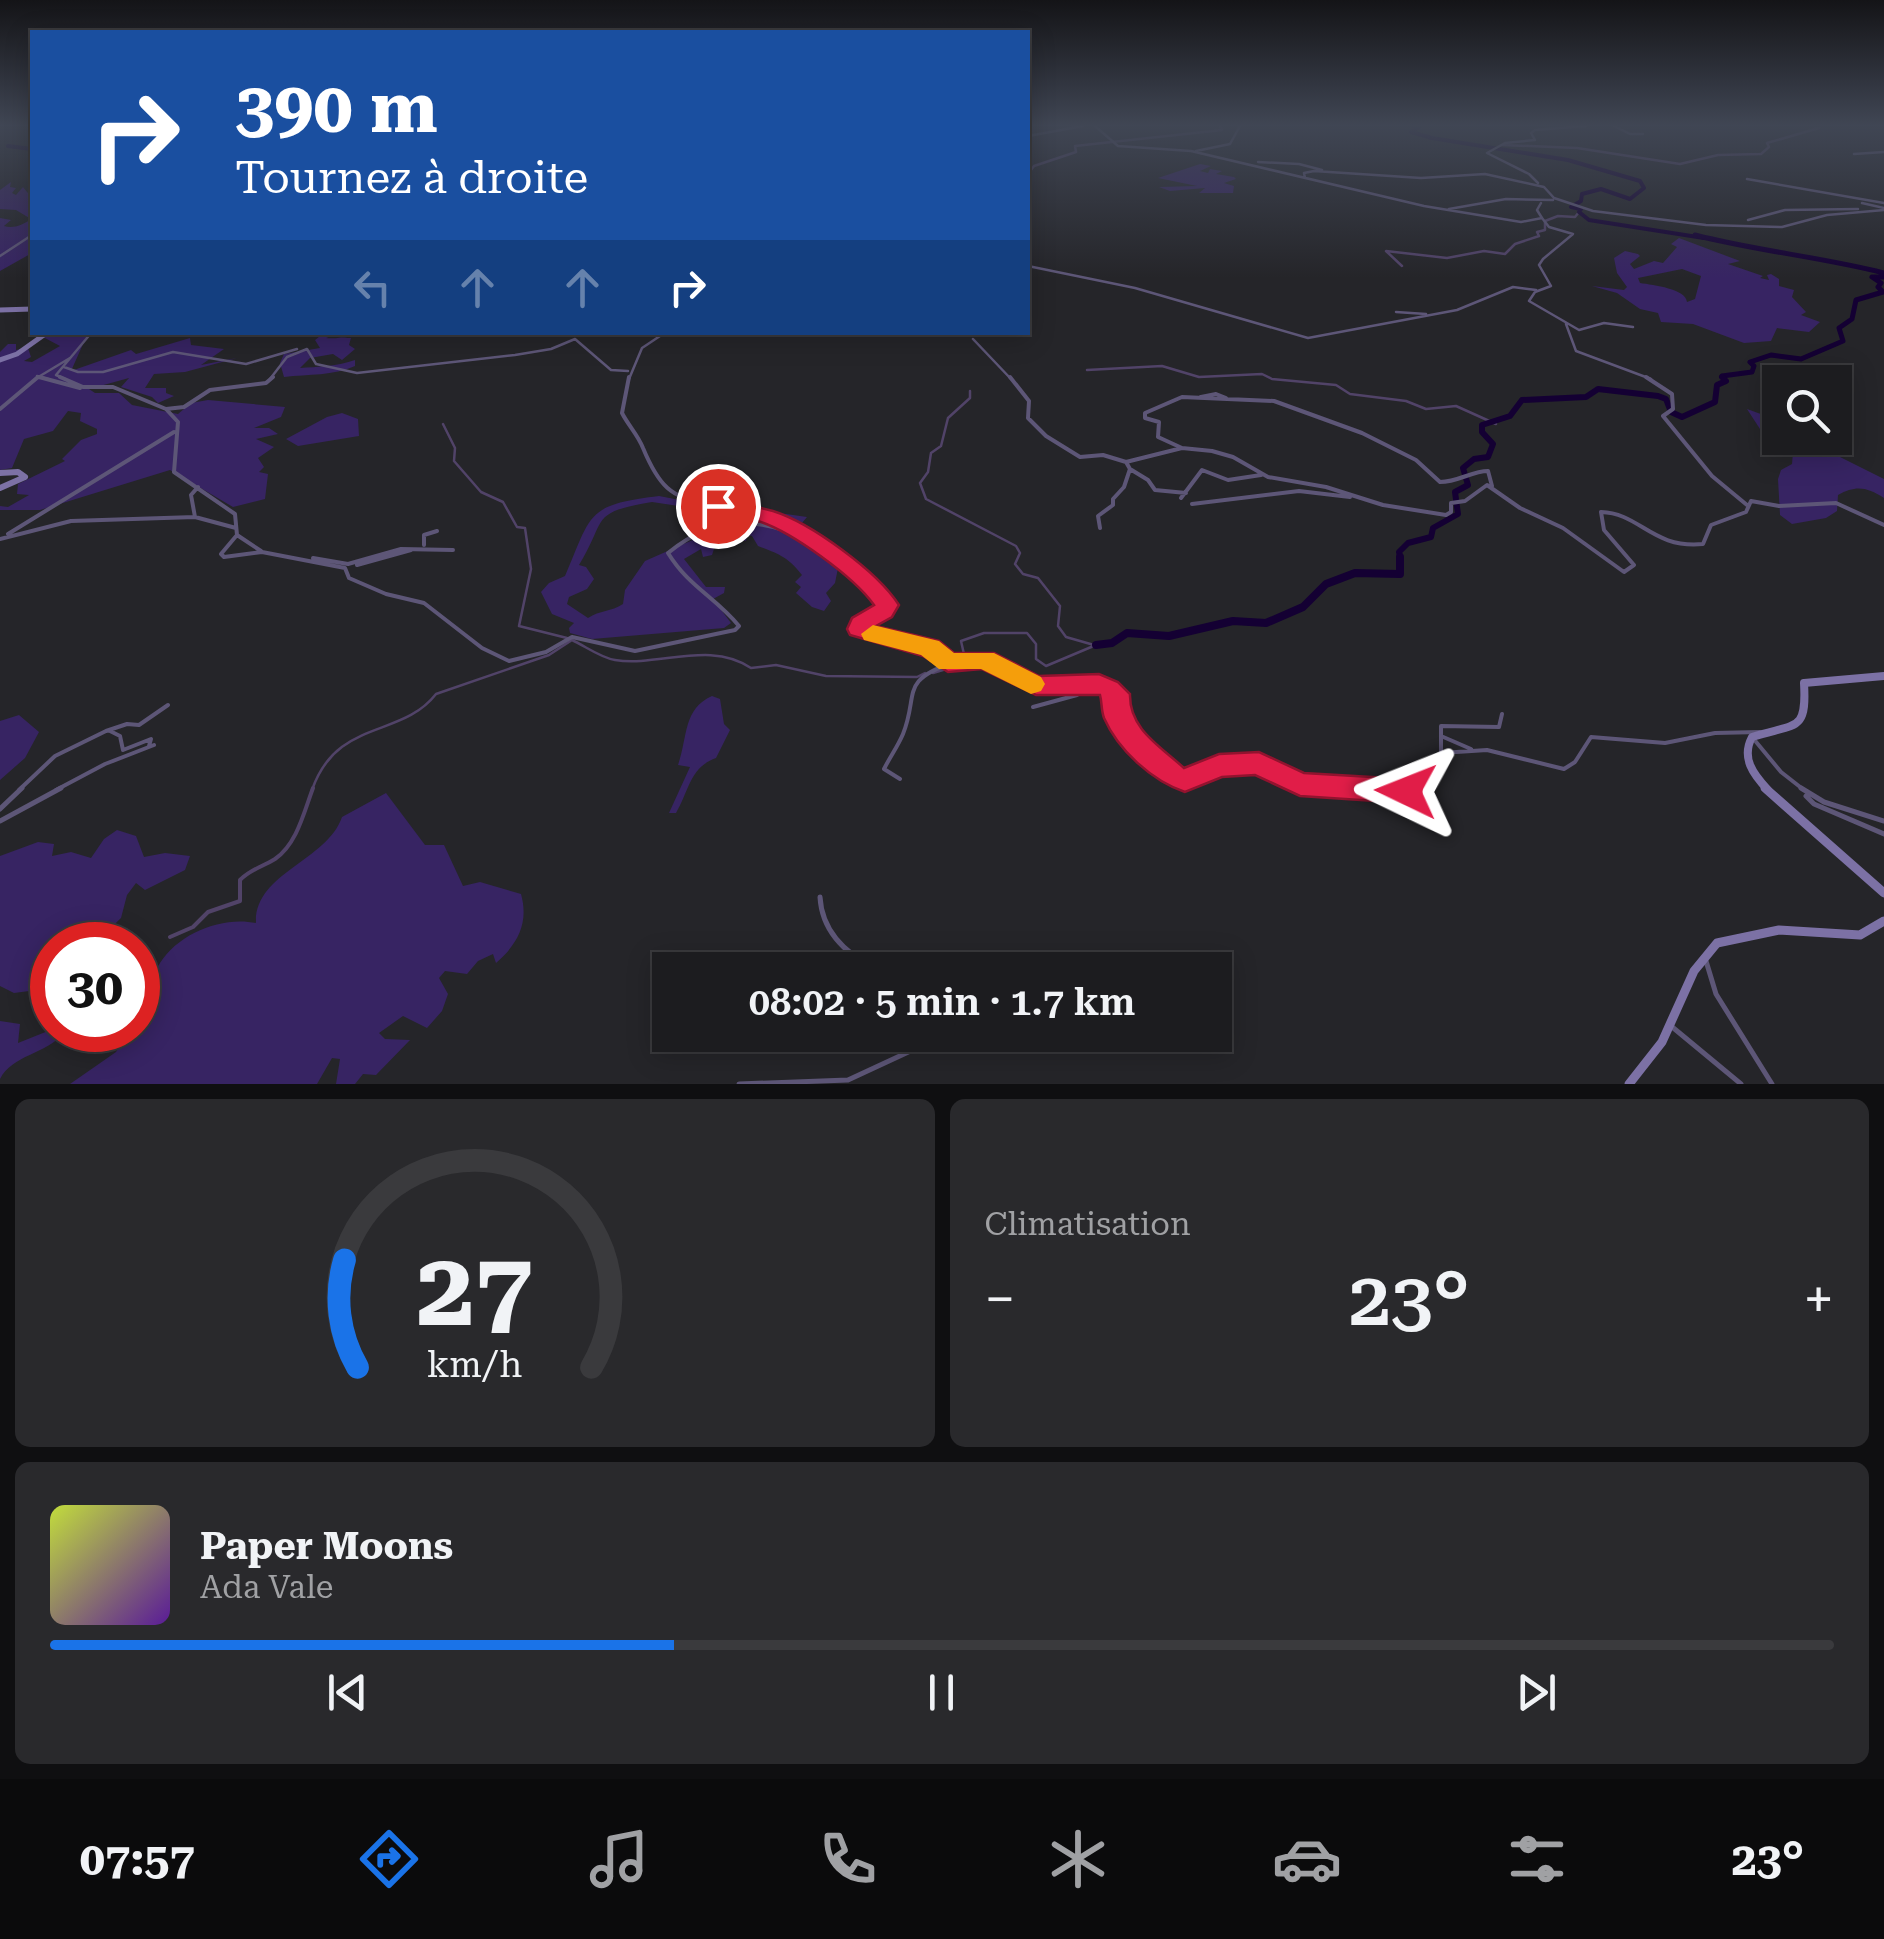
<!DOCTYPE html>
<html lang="fr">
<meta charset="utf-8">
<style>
:root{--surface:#1c1c1f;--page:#29292c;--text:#f1f3f6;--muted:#a0a1a4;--line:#3a3a3d;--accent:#1a73e8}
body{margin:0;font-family:"Roboto Serif",serif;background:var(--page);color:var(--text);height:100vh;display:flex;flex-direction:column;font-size:38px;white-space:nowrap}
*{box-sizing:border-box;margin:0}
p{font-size:32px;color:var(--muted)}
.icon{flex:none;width:55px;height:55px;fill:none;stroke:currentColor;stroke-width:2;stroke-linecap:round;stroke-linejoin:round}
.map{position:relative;height:1084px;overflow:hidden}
.details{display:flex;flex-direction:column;gap:15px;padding:15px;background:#0f0f11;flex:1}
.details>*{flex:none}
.top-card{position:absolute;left:30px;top:30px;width:1000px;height:305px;border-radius:0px;box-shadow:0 5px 25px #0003,0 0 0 2px var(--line);background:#1a4fa0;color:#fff;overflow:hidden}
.fabs{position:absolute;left:1762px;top:365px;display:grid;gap:20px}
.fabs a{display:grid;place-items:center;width:90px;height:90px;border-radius:0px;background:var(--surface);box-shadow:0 5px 25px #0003,0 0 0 2px var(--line);font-size:50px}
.speed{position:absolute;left:30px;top:922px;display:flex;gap:20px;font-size:50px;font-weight:700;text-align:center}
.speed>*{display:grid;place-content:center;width:130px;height:130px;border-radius:50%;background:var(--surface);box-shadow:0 5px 25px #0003,0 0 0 2px var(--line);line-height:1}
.speed .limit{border:15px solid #d22;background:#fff;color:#111}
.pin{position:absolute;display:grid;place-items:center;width:85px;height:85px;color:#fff;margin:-42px;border:5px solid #fff;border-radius:50%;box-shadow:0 2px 10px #0007}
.me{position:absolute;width:110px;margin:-55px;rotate:272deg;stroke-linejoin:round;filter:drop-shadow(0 0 8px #0008)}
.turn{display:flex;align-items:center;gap:35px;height:210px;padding:0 40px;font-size:45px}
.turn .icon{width:130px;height:130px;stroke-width:2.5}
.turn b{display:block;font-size:70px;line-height:85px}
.lanes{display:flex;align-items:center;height:95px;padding:0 40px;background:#0003;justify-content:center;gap:50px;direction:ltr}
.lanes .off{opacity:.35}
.big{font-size:75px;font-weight:600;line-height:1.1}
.details .card{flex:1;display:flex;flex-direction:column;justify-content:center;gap:15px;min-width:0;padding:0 35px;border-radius:15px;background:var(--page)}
.details .dial{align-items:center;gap:0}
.dial svg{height:260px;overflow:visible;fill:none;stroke:var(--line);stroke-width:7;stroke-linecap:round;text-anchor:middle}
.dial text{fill:var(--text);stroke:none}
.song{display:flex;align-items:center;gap:30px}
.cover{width:120px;height:120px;border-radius:15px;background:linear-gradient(135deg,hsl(70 70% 55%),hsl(270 70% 35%))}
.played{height:10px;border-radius:5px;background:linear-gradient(90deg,var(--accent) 35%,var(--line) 35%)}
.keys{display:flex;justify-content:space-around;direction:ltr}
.heat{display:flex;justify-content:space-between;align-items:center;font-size:55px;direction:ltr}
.details .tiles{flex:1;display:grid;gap:15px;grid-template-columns:1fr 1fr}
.card:last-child{grid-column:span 2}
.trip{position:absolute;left:652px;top:952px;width:580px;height:100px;border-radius:0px;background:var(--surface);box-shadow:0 5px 25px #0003,0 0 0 2px var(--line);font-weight:600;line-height:100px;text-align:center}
.menu{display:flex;height:160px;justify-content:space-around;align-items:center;background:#0b0b0c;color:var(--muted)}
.menu .icon{width:70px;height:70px}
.menu .current{color:var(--accent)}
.menu b{font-size:45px;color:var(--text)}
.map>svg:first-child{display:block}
.green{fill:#372463;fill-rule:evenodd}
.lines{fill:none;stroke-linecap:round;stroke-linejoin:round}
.stream-far1{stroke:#514368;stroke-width:2.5}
.stream{stroke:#514368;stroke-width:4}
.river-far3{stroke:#140033;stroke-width:4}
.river-far2{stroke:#140033;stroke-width:5}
.river-far1{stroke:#140033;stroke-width:6}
.river{stroke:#140033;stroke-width:8}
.street-far2{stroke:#5d5677;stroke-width:2.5}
.street-far1{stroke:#5d5677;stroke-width:4}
.street{stroke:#5d5677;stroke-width:5}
.secondary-far3{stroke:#7c71a5;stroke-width:5}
.secondary-far2{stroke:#7c71a5;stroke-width:6}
.secondary-far1{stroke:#7c71a5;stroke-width:8}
.secondary{stroke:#7c71a5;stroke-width:9}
.route{fill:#e11d48;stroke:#92132f;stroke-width:2.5}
.slow{fill:#f59e0b}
</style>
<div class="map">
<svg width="1884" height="1084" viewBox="0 0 1884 1084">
<rect width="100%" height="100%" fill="#252529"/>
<path class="green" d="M1200,164L1211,166L1200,171L1208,173L1210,169L1222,171L1216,174L1234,177L1236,179L1224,183L1234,186L1233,193H1199L1205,188L1170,191L1159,187L1197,186L1158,178Z
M11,182L10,187L16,188L12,193L16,195L23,187L32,198V253L0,271V218L11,220L4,226C13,229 23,225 31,219L16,210L0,209V190Z
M1679,238L1740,261L1728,264L1763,276L1760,278L1769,280L1767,275L1771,274L1779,279V286L1794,290L1792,297L1806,312L1801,315L1820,322L1809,332L1777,328L1771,341L1744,343L1693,324L1661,322L1658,313L1640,309L1617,293L1592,286L1624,290L1627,287L1617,273L1614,258L1625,251L1638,254L1640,256L1630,264L1634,269L1654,261L1663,263L1677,247L1671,244ZM1682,269L1701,276L1695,299L1687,302C1686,289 1654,285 1640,283L1638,278Z
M50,333H88L71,371L131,350L136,354L190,338L191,345L224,349L201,365L237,358L185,372L154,374L145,388H166V393L174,396L158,403L152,397L121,387L129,378L89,389L95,393H119L132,405L178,414L191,403L208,400L285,407L281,417L254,428H269L278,434L256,439L274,447L258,458L264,467L259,472L268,474L265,499L233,507L170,470L40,510H0V506L8,507L29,495L17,494L18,484L65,461L62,459L81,440L97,434V429L80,421L81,413L68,411L53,431L24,439L12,468L0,470V352L8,344H16V350L28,348L31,357L24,361L32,362L60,346L43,337Z
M324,333H339L326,338C338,340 359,333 375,333L341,338H351L349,345L355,349L342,360L333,354L310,358L300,368C317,367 338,366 355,360V366C333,376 309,374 284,377L280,363L284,354L320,348L315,340Z
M1747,409L1780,421V438H1835L1840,457L1884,479V498C1867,487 1856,485 1838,495L1837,511L1826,518L1792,524L1780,515L1778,479L1781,470L1792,464L1793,452L1760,429Z
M342,413L358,419L359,436L298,446L286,439L327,417Z
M659,496L768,517L779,513L807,517L796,530L840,558L835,583L826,593L831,601L824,611L812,607L796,593L801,587L795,582L802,575C788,557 779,554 758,546L752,536L747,535L746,541L723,536L717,540L712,555L703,557L701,549L684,559L706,587H725L724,593L713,599L731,623L724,628L592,639L570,633L569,628L574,623L552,614L541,592L549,583L565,576C592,513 586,505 659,496ZM652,502L739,515L748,521L729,524L645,561L625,590L623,604C611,612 600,610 588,618L567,604L569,597L587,589L594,579L586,567L579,565C608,518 588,513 652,502Z
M712,696L720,699L724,724L730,730L716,758C690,767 689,791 676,813H669L690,767L678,765C688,736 683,709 712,696Z
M19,715L39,732L25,758L0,780V721Z
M386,793L425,845H444L463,886L480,882L521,894C529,923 518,944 496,963L493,954L478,961L467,974L445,971L439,978L448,994L442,1011L427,1028L403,1016L379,1033L385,1039L410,1040L376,1075L363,1074L355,1084H336L340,1059L332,1058L317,1084H70L116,1052L130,1030H138C138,1017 142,1012 148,1001C153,989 153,974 160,963C179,933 222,916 256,923C254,873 327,861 342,817Z
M117,830L136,836L144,857L165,853L190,856L185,870L145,890L136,883L127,895L121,918L93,945H52V988L14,993L0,986V856L38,842L54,844L52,856L71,852L91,858L104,839Z
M0,1021L20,1024L18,1043L48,1031L64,1033C46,1054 12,1055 0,1079Z"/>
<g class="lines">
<path class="stream-far1" d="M1503,145L1577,148L1680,164L1718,155L1761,154L1769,147L1767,143L1819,128
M1028,174L1034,166L1076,152L1075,146L1222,130L1220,126
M1402,266L1386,251L1447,258L1484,251L1505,254L1515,244L1539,236L1537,232L1545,230V221L1558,216L1575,217L1579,212
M1087,370L1162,366L1199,377L1262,374L1272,379L1336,385L1350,394L1406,401L1426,409L1456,406L1496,424
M970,391V398L948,418L941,446L931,453L928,472L920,483L926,499L1016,546L1020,553L1015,564L1023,574L1038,578L1060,606L1058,626L1066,637L1094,645
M443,424L455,448L454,461L481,492L503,502L517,527L525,528L531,569L519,626L567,638
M933,673L966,663L961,641L984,633H1027L1036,644V659L1046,666L1096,645
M312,790C337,718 401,739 436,694L549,655L572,640C585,646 601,658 615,660C659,667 710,640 751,668L776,665L826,676L917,677L925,673"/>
<path class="stream" d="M170,937L193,927L208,912L240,901V880C251,869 262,867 275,859C297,844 304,812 313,788"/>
<path class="river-far3" d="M1413,126L1419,127L1411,132L1432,138L1568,160L1640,181L1644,188L1630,199L1601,189L1582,194L1581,201L1571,207L1581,209L1579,212L1589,220L1704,238
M8,146L32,149"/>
<path class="river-far2" d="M1695,235C1757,251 1821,257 1884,273
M1724,379L1722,376L1752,372L1754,366L1750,362L1771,355L1801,359L1843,341L1839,328L1852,319L1856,300L1883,292L1878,287L1881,283L1872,277H1884"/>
<path class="river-far1" d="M1401,560L1399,552L1408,543L1431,537L1433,528L1458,514L1455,492L1468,485L1463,468L1474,459L1488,457L1493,444L1482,432V425L1510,416L1522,400L1586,397L1598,389L1658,396L1666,399L1671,412L1682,417L1715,402L1717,385L1726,381L1722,377"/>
<path class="river" d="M1096,645L1112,643L1127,633L1169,636L1233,621L1266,623L1303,607L1326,584L1355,573L1400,574V557"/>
<path class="street-far2" d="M1095,126L1118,146L1191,151L1424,206L1521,222L1542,218L1549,227L1573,234L1543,259L1539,265L1551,286L1535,292L1529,301L1579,330L1604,323L1633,327
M1614,126L1630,134H1643
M1028,136L1083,126
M1196,151L1230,144L1240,126
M1854,154L1884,152
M1258,162L1299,164L1322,170
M1305,178L1304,173L1314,171L1421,178L1485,174L1544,187L1554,198L1593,211L1706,225L1782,227L1827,215L1884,210
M1747,179L1884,203
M1538,183L1529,174L1487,153L1505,143L1535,140L1531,133L1535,130L1586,126
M1541,203L1537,210L1542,218
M1862,203L1884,208
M1449,209L1506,199L1553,200
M1748,220L1785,210L1858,209
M0,256L32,235
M1028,266L1135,288L1308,338L1457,310L1513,287L1536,290
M1396,312L1426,314
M1566,324L1576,351L1651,379
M973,339L1011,379
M64,367L78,372H103L173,352L246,364L297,349
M37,376L48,379
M35,379L70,358
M65,379L56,375L92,332
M270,379L287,357L307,349L316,364L357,373L515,355L551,349L575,339L611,370L628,371
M629,379L642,348L666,332"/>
<path class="street-far1" d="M39,377L80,388
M60,377L83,387H113L166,409L184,407L210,390L266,383L273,377
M629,377L622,413C628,425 638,435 643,448C658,484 670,499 711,505C736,509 757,512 779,525
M1010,377L1029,401L1028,418L1046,436L1080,457L1103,455L1126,462L1182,448L1212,451L1233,457L1268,477L1326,487L1383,505L1446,515L1451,512V503L1465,501L1487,485L1520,508L1563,528L1624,572L1634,565L1604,530L1601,512C1640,513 1652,549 1703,544L1711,525L1746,512L1751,501L1779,506L1836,503L1884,525
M1646,377L1672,394L1673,409L1663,416L1712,476L1747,505
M1201,397L1216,394L1226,398
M0,409L38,377
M166,409L178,422L174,472L235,514L237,535L221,554L224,557L262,552L345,568L349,578L386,594L424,603L482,648L509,661L546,652L572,637L635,651L735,630L739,626C714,596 689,587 668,553C746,488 824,541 884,599L883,611L861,623L859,629L919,646L949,663C987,653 1004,680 1039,686C1066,691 1090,678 1116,694C1115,726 1153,763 1179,778L1185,780L1219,766L1259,763L1300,784L1415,790
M1182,448L1158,437L1159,422L1145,418V413L1182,397L1274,401L1362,433L1416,460L1440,482C1458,482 1472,471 1488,471L1492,486
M1130,469L1148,480L1155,490L1186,493
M1181,498L1202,470L1228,480L1261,475
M1192,504L1299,491L1350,497
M195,517L191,495L198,487
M1100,528L1098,516L1113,505V499L1124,487L1130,469L1126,462
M8,534L174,432
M237,535L261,551
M0,539L71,521L195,517L236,528
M424,545V535L437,531
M313,558L348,564L401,549L453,550
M357,565L411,550
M1033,707L1077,695L1089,683
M110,731L120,736L123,750L151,739L149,746
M1752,737L1781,772L1804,790
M1471,749L1441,736V726L1499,727L1502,714
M1441,753L1487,750L1564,769L1575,762L1591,737L1665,743L1715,733L1760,732
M900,779L884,769C890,757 898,746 903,734C919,694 899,681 952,663
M19,790L55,756L106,731L127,724L139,725L168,705
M56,790L105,764L154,745
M1424,790L1427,768L1441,753V736"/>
<path class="street" d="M1370,788L1424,791V788
M1801,788L1824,802L1884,821
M1806,796L1814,804L1884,834
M0,809L22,788
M0,821L61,788
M820,897C822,933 847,955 878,970
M1706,961L1716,994L1772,1084
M1671,1026L1741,1084
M739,1084L848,1080L945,1035"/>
<path class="secondary-far3" d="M0,310L32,309
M0,360L17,354L48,332"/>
<path class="secondary-far2" d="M0,473L18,472L25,477L0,488"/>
<path class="secondary-far1" d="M1768,790C1753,774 1741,758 1752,737C1796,723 1807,733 1804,683L1884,676"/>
<path class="secondary" d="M1765,788L1884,893
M1629,1084L1662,1042L1694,971L1717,943L1779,930L1860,935L1884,921"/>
</g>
<linearGradient id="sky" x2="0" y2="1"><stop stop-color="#141417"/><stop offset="0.45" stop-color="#404654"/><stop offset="1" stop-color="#404654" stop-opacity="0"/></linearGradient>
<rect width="1884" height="278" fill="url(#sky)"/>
<path class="route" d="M718,499C736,503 755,506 773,511C811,523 877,571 899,605L892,617L876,626L939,641L954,653H994L1039,676L1099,674L1118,682L1130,694C1129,729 1160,746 1184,768L1219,754L1259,752L1304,773L1406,779L1417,783L1421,791L1417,800L1406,803L1300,796L1255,775L1222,777L1185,792C1152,781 1118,750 1104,718C1101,710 1102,702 1100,695H1036L982,669L948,672L923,656L850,635L847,629L852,618L874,605C854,577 791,531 758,521C742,517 726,514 711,511L707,506L711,501Z"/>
<path class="slow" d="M873,625L939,641L954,653H994L1041,677L1045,684L1041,691L1031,694L981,669H939L921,655L864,640L861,634Z"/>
</svg>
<div class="fabs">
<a><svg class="icon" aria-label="search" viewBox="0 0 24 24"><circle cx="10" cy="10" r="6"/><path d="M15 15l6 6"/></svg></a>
</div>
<div class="speed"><div class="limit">30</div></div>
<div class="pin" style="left:718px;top:506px;background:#d93025"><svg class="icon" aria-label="arrive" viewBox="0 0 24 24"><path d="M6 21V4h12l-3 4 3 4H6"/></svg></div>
<svg class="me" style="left:1406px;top:791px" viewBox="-20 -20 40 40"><path d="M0-17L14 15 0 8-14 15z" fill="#e11d48" stroke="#fff" stroke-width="4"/></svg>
<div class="trip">08:02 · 5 min · 1.7 km</div>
<div class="top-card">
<div class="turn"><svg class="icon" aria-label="right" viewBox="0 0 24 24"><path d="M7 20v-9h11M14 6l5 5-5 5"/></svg><div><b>390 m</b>Tournez à droite</div></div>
<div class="lanes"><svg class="icon off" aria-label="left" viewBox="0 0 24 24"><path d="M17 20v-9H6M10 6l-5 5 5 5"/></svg><svg class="icon off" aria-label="ahead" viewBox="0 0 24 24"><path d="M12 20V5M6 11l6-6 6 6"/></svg><svg class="icon off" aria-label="ahead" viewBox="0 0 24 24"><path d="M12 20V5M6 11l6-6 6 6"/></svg><svg class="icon" aria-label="right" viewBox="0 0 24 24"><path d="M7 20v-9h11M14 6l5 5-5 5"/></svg></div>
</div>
</div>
<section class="details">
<div class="tiles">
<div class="card dial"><svg viewBox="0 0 100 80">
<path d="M14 69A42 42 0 1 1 86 69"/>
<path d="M14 69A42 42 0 0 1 10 36" stroke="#1a73e8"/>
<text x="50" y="56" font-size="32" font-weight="700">27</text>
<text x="50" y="72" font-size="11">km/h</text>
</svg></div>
<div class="card"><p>Climatisation</p>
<div class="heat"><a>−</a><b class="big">23°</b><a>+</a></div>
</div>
<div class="card">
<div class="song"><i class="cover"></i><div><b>Paper Moons</b><p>Ada Vale</p></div></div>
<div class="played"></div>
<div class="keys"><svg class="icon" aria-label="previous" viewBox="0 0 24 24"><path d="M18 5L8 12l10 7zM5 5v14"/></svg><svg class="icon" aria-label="pause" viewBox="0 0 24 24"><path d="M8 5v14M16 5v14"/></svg><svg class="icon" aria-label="next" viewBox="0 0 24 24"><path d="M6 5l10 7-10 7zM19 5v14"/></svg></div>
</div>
</div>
</section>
<nav class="menu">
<b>07:57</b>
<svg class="icon current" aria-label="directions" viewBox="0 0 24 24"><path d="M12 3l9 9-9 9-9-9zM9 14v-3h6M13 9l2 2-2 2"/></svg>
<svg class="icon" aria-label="music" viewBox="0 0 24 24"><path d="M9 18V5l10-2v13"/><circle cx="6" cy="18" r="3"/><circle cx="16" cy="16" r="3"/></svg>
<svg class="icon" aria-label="phone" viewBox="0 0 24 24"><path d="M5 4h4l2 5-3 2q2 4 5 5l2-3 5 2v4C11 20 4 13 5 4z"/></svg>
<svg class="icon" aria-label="climate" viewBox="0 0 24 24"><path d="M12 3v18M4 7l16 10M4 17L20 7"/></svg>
<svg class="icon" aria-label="car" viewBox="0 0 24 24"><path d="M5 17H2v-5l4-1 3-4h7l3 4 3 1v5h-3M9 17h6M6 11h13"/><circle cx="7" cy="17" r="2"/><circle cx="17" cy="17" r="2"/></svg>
<svg class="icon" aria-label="filters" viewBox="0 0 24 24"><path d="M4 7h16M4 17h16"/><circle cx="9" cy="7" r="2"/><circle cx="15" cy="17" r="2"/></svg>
<b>23°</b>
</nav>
